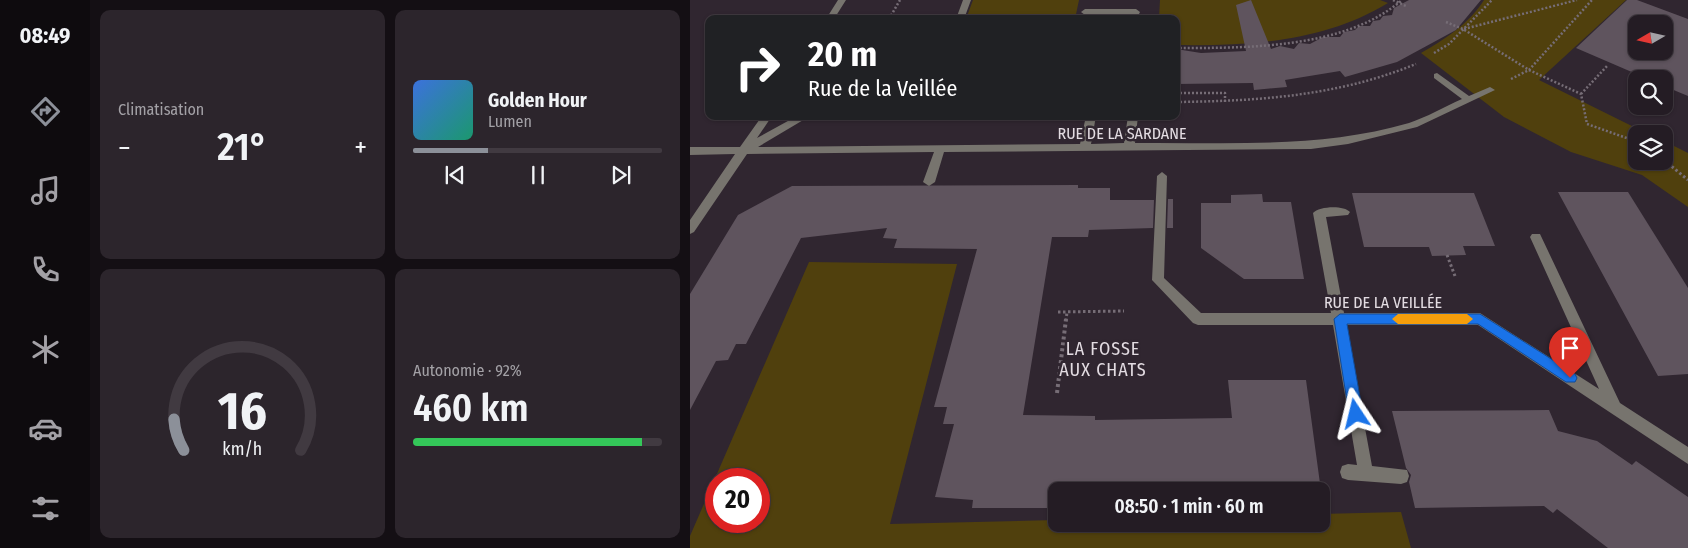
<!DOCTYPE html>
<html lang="fr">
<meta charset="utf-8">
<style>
:root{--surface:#241c24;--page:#2c252c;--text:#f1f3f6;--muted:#a3a1a6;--line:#413a41;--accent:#8c9099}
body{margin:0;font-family:"Fira Sans Condensed",sans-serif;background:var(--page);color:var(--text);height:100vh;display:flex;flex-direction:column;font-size:19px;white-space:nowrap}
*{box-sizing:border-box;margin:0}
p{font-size:16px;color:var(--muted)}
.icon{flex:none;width:28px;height:28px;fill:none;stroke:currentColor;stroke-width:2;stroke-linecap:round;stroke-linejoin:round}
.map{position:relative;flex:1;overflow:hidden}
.sheet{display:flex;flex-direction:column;gap:10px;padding:10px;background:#140f14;width:600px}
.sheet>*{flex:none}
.top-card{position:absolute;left:15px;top:15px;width:475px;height:105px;border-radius:10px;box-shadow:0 1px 4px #0004,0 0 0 1px var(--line);background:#202124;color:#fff;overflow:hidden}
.needle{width:32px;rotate:261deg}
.controls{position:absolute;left:938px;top:15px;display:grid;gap:10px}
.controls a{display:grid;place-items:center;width:45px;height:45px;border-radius:10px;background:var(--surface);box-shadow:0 1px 4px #0004,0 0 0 1px var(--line);font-size:25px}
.speed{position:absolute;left:15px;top:468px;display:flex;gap:10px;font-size:25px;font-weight:700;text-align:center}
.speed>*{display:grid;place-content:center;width:65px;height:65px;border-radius:50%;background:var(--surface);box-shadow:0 1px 4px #0004,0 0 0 1px var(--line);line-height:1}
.speed .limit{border:8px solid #d22;background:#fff;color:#111}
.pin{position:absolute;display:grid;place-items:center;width:42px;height:42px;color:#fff;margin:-51px -21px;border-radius:50% 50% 50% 0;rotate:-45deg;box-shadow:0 0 5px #0007}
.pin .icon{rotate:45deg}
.me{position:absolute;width:55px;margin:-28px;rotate:350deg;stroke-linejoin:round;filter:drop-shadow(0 0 4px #0008)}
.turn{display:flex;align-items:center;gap:18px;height:105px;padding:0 20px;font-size:22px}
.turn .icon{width:65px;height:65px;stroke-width:2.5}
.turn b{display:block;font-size:35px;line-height:42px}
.big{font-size:38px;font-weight:600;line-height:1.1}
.sheet .card{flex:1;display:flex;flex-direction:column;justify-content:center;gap:8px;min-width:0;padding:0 18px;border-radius:10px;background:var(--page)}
.sheet .dial{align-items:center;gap:0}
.dial svg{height:130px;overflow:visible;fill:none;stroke:var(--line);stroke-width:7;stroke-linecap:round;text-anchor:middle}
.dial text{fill:var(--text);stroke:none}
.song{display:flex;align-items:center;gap:15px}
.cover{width:60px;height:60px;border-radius:8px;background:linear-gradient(135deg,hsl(220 70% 55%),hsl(160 70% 35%))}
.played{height:5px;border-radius:2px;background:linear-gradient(90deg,var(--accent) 30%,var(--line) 30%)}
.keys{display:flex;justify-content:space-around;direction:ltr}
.heat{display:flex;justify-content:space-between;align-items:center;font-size:28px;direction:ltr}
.charge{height:8px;border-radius:4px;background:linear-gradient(90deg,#34c759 92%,var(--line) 0)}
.sheet .tiles{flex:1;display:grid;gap:10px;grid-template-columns:repeat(2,1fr)}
.trip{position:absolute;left:358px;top:482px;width:282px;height:50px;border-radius:10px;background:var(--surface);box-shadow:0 1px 4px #0004,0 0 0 1px var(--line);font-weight:600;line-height:50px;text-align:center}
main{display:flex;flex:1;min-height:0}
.tab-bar{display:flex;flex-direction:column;width:90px;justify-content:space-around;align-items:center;background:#0e0b0e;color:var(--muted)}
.tab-bar .icon{width:35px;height:35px}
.tab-bar .selected{color:var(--accent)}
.tab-bar b{font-size:22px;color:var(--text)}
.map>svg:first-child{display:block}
.green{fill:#50400d;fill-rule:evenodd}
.building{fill:#5f545e;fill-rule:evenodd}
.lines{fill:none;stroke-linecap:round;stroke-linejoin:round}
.path-far2{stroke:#766d76;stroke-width:2.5;stroke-dasharray:2 2;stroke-linecap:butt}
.path-far1{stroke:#766d76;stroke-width:3;stroke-dasharray:2.5 2.5;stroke-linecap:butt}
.path{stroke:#766d76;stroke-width:4;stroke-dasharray:3 3;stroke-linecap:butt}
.minor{fill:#77746e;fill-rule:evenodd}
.route{fill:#1a73e8;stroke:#114b97}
.slow{fill:#f59e0b}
.labels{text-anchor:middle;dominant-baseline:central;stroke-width:5;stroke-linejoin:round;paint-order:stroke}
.street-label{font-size:16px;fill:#e3dce2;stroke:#302630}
.neighbourhood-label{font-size:18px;letter-spacing:1px;fill:#e3dce2;stroke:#302630}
</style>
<main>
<nav class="tab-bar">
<b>08:49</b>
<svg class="icon selected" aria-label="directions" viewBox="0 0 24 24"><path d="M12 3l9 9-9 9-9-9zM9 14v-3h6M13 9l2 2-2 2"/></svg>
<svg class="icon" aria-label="music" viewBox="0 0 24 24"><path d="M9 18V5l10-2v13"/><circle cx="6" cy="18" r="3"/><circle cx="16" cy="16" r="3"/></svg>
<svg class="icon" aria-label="phone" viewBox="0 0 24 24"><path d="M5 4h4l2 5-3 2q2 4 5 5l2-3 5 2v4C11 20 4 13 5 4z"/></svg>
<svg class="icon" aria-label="climate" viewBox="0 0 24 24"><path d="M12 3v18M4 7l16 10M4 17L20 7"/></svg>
<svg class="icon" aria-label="car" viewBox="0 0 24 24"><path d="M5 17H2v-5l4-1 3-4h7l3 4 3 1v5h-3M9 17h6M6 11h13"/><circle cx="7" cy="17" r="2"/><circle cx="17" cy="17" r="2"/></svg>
<svg class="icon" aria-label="filters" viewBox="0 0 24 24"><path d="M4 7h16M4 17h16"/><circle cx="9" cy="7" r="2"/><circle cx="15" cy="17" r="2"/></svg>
</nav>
<section class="sheet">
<div class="tiles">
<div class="card"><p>Climatisation</p>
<div class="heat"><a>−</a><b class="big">21°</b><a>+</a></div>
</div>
<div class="card">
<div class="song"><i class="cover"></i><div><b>Golden Hour</b><p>Lumen</p></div></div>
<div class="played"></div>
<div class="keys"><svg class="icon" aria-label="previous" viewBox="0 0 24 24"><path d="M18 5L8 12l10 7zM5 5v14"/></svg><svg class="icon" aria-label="pause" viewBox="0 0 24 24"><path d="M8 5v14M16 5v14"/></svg><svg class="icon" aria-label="next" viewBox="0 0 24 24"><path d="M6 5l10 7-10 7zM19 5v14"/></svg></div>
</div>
<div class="card dial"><svg viewBox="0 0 100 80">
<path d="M14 69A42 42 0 1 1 86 69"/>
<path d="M14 69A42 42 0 0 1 8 50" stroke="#8c9099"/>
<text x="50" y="56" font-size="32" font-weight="700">16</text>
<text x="50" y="72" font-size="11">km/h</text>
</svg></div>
<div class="card"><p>Autonomie · 92%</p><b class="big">460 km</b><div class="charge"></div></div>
</div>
</section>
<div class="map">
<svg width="998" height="548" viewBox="0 0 998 548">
<rect width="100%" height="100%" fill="#302630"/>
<path class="green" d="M283,0H389L385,19H276Z
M470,0H690L698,3C634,42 559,46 486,45V19H469Z
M794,0H936L849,80L958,134H946V161H974V141L998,153V207L952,175L881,152L814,117L731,53C754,40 780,23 794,0Z
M119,262L267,264L200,524L366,520V524H631V514L711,512L721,548H0V536ZM26,479H69V521H26Z"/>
<path class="building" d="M561,0L581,49L590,46L604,49L609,43L620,44L633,37H650L654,32L665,30L669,26H680L683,21L690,20L693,16L702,15L704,8L719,0H791L766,30L707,62L655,77L650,71L595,80L597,87L564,90L563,83L486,84V49L511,53L556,51L546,5Z
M937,0H947L998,19V96L974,86V79H958L886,48ZM946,24H974V51H946Z
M388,185V188H420V200H464L463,228L399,230L398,237H362L333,415L405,416V420L542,418L538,380H616L631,491H366V508H282L283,500L245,497L264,424H253L257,407H244L287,249L204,248L207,239L193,238L197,228L111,238L56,344H46L38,360L26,361L0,410V294L48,215L102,186Z
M868,192H938L998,288V374L968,376Z
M662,193H784L805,246H773L776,255L742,256L739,247H674Z
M572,194L573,202H601L614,279H554L511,248V203H541V195Z
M478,199H483V228H477Z
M859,410L868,431L907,441L942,465L946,461L998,497V548H918L867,509L863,513L854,506L725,508L719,482L721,475L716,468L702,411Z"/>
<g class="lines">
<path class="path-far2" d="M703,0L716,6
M199,19L210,0
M756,22L773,29L839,70L891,94L897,124L945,141
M774,29L887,0
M486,48C557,48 655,49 712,0
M744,53L759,44L802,0
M821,79L839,70L902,0
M486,93H535V102
M891,94L918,65
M486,102C569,101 648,96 726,64"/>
<path class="path-far1" d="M941,140L946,142
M974,160L998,180
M757,255L765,276
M368,312L434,311
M376,321L377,312"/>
<path class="path" d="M367,393L376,319"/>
<path class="minor" d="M148,0H156L144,19H136Z
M273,0H281L274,19H266Z
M446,9L450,12L449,14L395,15L391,12L395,9Z
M747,73L779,96L800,87L805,90L727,127L658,144L621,149L254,152L245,182L239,186L233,182L244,152L57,154L4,232L0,234V220L45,154L0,155V147H50L72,116H82L67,138L107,116H120L68,147L390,144L396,116H406L401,144L434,143L438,116H448L445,143C536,142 630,149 719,123C737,117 754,107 772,99L744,78V74Z
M472,172L477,176L474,278L511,313H641L623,213C629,206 654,205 660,212L658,215L636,217L654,313H790L909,389L840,237L842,234H850L930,403L998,447V464L788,325H656L682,466L717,470L719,476L717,482L711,484L658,480L652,478L650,472L652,466L658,464L667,465L643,325H508L503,323L462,280L467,176Z"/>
</g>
<path class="route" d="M650,314H790L885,374L887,378L885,382H876L788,324H657L673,414L671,419L666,421L661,419L659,414L644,319Z"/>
<path class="slow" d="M708,314H777L783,319L777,324H708L702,319Z"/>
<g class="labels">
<g class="street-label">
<text x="432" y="133">RUE DE LA SARDANE</text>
<text x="693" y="302">RUE DE LA VEILLÉE</text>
</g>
<g class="neighbourhood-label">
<text x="413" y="349">LA FOSSE<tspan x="413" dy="21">AUX CHATS</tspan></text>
</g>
</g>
</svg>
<div class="controls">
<a><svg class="needle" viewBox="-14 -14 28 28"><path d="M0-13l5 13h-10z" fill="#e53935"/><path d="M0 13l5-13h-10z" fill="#a3a1a6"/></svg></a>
<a><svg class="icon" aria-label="search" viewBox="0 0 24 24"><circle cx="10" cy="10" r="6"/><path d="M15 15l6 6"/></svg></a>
<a><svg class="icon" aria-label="layers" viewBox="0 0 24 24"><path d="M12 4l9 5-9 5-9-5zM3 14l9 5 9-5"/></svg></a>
</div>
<div class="speed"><div class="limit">20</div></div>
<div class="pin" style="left:880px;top:378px;background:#d93025"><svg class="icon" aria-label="arrive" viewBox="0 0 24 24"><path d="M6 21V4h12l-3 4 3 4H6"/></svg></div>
<svg class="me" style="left:666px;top:414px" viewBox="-20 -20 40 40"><path d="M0-17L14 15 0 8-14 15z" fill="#1a73e8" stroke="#fff" stroke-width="4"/></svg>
<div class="trip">08:50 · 1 min · 60 m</div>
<div class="top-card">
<div class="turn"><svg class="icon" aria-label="right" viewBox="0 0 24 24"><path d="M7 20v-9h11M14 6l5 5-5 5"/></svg><div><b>20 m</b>Rue de la Veillée</div></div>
</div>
</div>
</main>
